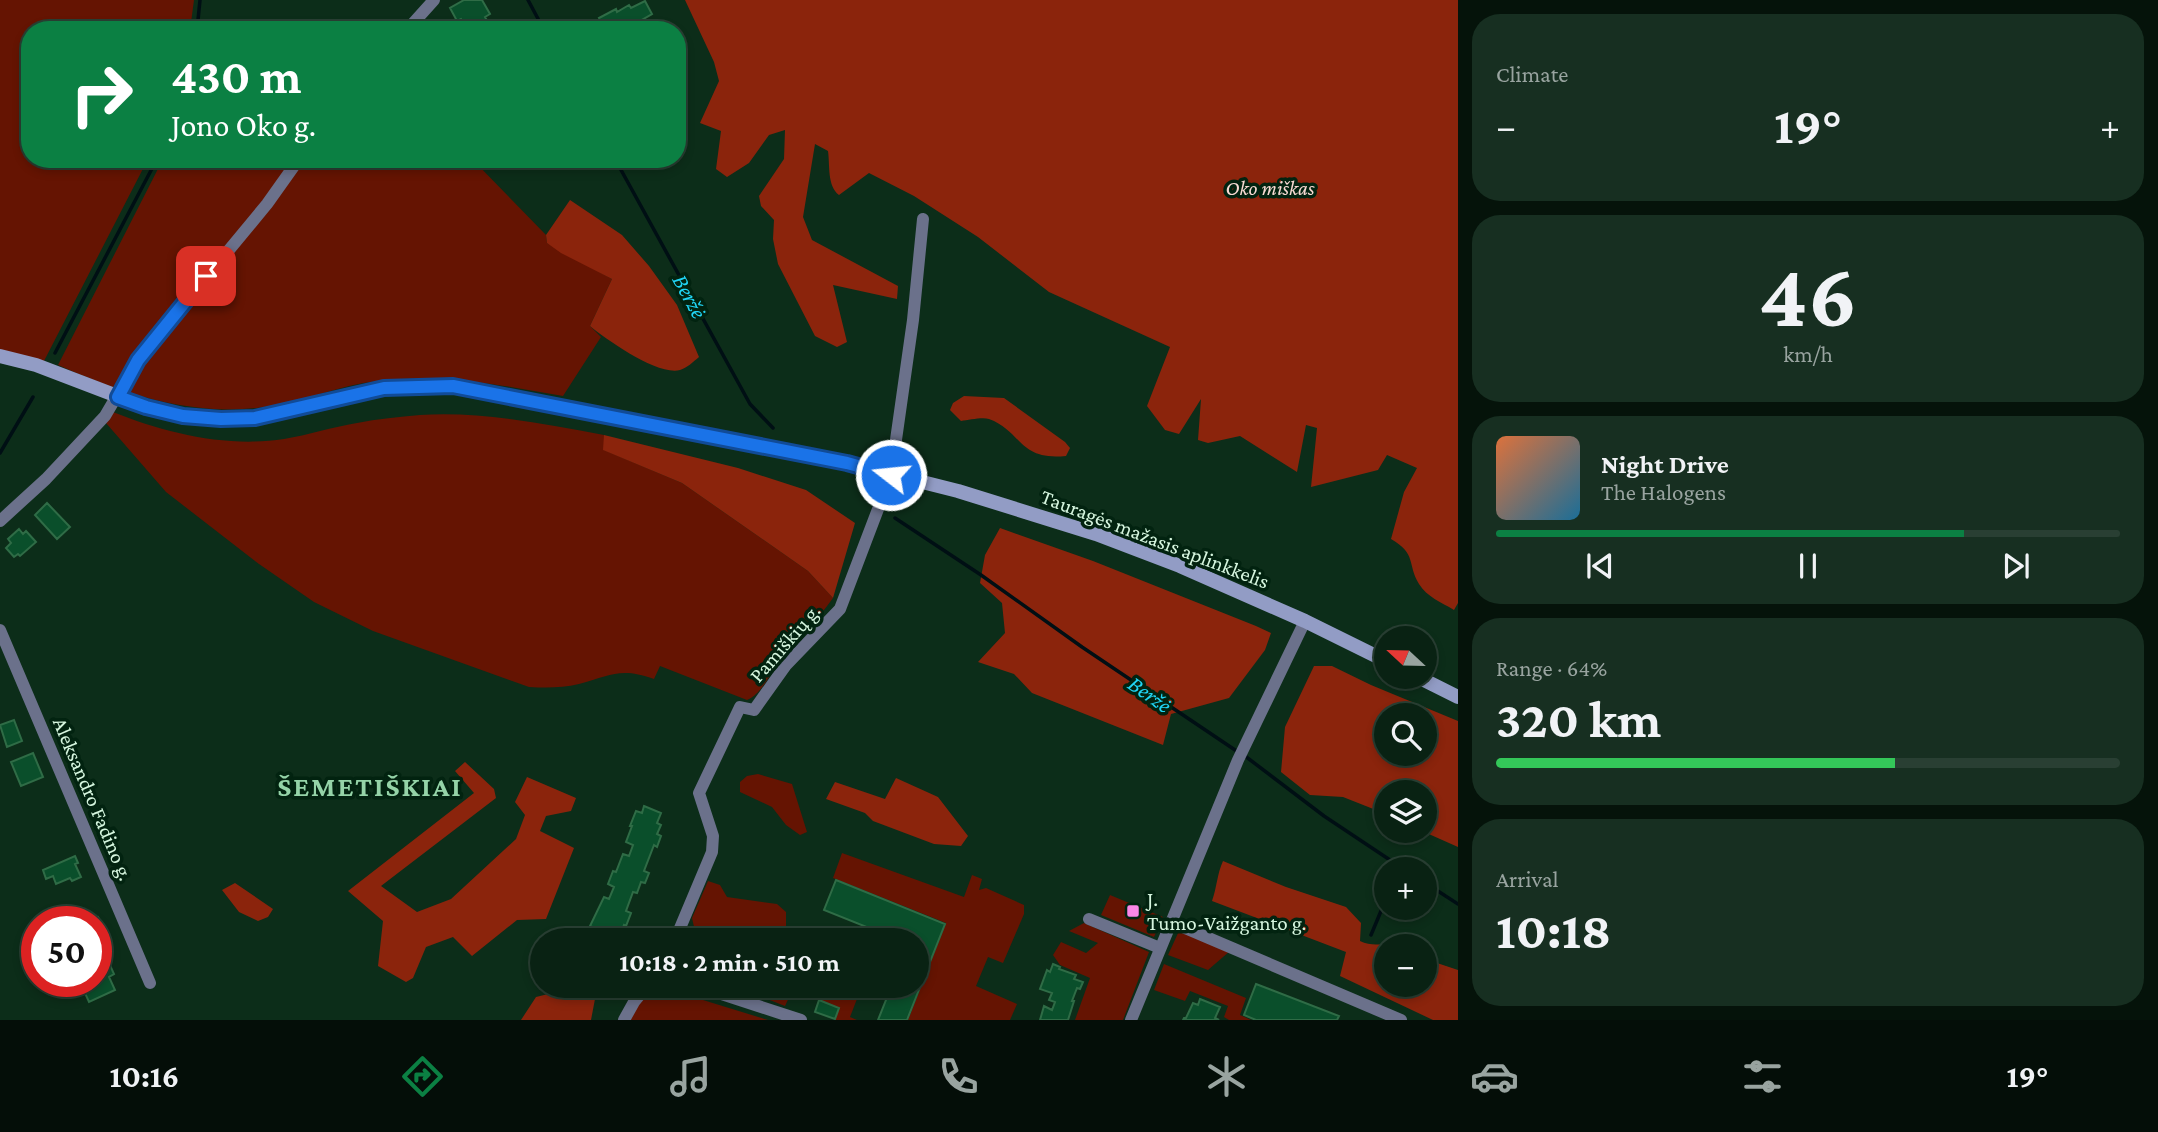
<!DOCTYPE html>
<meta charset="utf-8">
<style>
:root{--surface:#092213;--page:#172f21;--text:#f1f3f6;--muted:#99a4a0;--line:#293f33;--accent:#0b8043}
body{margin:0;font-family:"Crimson Pro",serif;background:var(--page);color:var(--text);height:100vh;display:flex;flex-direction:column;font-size:26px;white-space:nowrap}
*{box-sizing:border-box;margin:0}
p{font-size:23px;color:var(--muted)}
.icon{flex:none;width:38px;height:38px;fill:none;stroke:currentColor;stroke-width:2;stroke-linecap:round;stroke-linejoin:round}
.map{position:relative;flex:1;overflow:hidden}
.drawer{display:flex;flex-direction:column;gap:14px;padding:14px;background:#05130a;width:700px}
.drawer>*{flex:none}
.banner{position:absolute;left:21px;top:21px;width:665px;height:147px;border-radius:28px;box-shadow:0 4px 10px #0003,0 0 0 2px var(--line);background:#0b8043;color:#fff;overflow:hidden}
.needle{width:46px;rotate:292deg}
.fabs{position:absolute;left:1374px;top:626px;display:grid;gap:14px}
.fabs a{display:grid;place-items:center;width:63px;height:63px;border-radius:50%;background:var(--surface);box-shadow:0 4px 10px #0003,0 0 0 2px var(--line);font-size:35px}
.speed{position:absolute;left:21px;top:906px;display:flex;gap:14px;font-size:35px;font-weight:700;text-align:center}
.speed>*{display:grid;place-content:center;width:91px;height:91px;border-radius:50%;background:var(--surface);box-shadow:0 4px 10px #0003,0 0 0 2px var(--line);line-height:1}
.speed .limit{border:10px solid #d22;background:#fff;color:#111}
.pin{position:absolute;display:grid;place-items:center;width:60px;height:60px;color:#fff;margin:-30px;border-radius:14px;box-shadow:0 4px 10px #0006}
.me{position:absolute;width:77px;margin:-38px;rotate:286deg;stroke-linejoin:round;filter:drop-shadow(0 0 5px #0008)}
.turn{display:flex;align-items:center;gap:24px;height:147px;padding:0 35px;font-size:32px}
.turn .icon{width:91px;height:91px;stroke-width:2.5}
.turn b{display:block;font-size:49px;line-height:60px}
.big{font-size:52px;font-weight:700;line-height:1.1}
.drawer .tile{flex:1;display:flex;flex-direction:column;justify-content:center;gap:10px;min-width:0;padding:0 24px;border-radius:28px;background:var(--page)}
.drawer .dial{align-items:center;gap:0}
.dial b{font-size:91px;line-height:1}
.song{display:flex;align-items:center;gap:21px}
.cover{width:84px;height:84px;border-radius:10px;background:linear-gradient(135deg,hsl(20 70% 55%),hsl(200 70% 35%))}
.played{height:7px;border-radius:4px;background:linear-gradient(90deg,var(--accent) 75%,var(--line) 75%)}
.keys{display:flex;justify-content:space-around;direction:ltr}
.heat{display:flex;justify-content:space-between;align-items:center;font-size:38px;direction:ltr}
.charge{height:10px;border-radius:5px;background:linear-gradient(90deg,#34c759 64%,var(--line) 0)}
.trip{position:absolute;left:530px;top:928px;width:399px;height:70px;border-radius:35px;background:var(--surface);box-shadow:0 4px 10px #0003,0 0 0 2px var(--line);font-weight:700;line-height:70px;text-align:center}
.tabs{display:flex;height:112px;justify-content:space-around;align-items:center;background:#040e08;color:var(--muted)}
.tabs .icon{width:49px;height:49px}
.tabs .current{color:var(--accent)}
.tabs b{font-size:32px;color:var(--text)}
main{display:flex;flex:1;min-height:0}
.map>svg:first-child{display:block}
.green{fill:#651402}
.forest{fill:#8b240c;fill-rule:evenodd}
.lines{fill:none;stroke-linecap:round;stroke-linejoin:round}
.stream{stroke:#000f14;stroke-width:3.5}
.building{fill:#0a4f2b;stroke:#2f6c46;stroke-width:2}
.street{stroke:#6b718b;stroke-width:12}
.secondary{stroke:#929cc5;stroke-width:14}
.route-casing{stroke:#114b97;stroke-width:18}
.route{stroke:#1a73e8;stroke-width:12}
.poi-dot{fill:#fa87e6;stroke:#022310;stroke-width:2.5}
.labels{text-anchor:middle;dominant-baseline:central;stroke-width:7;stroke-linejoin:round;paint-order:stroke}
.park-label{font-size:21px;font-style:italic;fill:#f9dbd4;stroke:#022310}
.street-label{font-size:21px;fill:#d6f6df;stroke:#022310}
.poi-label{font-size:21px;fill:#d6f6df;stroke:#022310;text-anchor:start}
.water-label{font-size:23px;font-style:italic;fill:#20d5f5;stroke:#022310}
.district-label{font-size:28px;font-weight:bold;letter-spacing:2px;fill:#94d3a7;stroke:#022310}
</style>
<main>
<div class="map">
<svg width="1458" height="1020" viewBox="0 0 1458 1020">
<rect width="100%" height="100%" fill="#0c2d19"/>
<path class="green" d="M0,0H194L190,30H30V159H148L44,361L0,350Z
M163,159H472L546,235L547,243L612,279L590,326L601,337L563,396C501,385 441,373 378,381C339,385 303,402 264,407C191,417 124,394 58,365Z
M113,412C165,433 227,448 284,439C308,435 332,427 357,423C377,419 399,417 420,415C481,411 544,424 604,435V450L682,483L808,571L833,598C815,623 795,643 776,667C767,678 761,694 747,700L660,666L654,679C621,667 611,675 579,684C562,688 547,688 529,687L373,631L314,602L259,564L166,492L106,423Z
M758,774L792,784L807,832L800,835L786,825L772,807L740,792V782L747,776Z
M842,853L964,897L972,875L982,879L979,890L986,888L1024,905V914L1003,963L988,957L976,986L1017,1004L1010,1020H908L946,923L833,878Z
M708,881L720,885L727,897L777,904L786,912V926L805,934L803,940H697L692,918Z
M1110,895L1163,917L1154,937L1101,915Z
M1084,923L1149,952L1123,1020H1075L1090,978L1060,965L1053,955L1061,942L1086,953L1098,943L1069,931Z
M1179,931L1230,951L1208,970L1168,955Z
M1164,964L1246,998L1240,1015L1251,1020H1229L1224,1017L1228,1006L1190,991L1185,1001L1154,990Z
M732,985H858L862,986L850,1017L857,1020H835L839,1008L793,989L785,1006Z
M661,991L677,992L768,1020H627L647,994Z"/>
<path class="forest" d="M685,0H1458V603L1454,610C1441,602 1427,597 1419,584C1407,564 1417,554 1391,539L1404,492L1417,468L1387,455L1378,470L1311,487L1317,428L1306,425L1297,472L1240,436L1208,443L1198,440L1201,399L1179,434L1165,430L1147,406L1170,347L1049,292L978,237L914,196L869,173L839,195C827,186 830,165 828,151L815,144L803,217L812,240L898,286L897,299L833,285L847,342L837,347L815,336L778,264L773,239L774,220L761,206L759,196L784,159L785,130L769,135L749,163L727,177L716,169L721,131L700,123L719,81L714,62Z
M570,200L622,235L649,266L677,305L699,357C693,362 687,368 680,370C658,376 607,340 590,326L612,279L561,253L547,243L546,235Z
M964,396L1004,398L1065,442L1070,448L1066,456C1018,461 1022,431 989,419C982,417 969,420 961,421L950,410L953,403Z
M604,435L738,468L806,490L855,523L833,598L808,571L682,483L603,450Z
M1000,528L1093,561L1256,626L1271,633L1265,650L1229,698L1171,714L1163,745L1032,693L1014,674L978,662L1005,633L1002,603L980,583L985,555Z
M1314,666H1332L1371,685L1458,721V847L1422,831H1424V793H1386V814L1343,797L1310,795L1281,772L1285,727ZM1386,716H1424V754H1386Z
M465,762L494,789L496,798L381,886L417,912L451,899L516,839L525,815L515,802L527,777L576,798L571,811L546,816L540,831L574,848L546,919L517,920L472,956L453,937L426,947L413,978L406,982L378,966L383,921L348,891L474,793L455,771Z
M896,778L938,797L968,836L961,846L934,844L873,821L865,813L826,799L835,782L885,799Z
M1223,861L1286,887L1346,907L1361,923L1360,941C1371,947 1381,942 1392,947H1386V985H1424L1425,959L1458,970V1020H1433L1340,976L1346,952L1212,901C1217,887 1217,874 1223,861Z
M235,883L273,909L268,917L258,921L239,912L222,890Z
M576,987L595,999L591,1020H521L536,997Z"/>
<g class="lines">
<path class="stream" d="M528,0L544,30
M197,30L200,0
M615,159L750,404L773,428
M55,353L157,159
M0,453L33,397
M895,518L981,575L1082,647L1238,752
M1245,756L1324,816L1405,870
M1424,882L1458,904
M1371,935L1386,899"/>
</g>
<path class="building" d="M464,0H482L490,14L485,17L492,29L467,30L461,19L457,21L450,8Z
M645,1L652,14L624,30H606L599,18L616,9L617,12L629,5L631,8Z
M307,21L324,23L323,30H306Z
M47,503L70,527L57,539L35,515Z
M19,529L23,534L26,531L36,542L20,556L18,554L14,557L6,548L11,543L8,539Z
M14,720L22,741L7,747L0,725Z
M33,753L43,777L21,786L11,762Z
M644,806L661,813L657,823L661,825L657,834L661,836L657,847L654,845L644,871L649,873L645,883L641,882L637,893L633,892L626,911L631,913L626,926L624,925L620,936L615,935L614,940H604L595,936L597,929L590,926L604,897L609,899L614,887L608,884L613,871L616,872L623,854L629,856L633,845L626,842L632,826H630L636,811L642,813Z
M75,856L78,863L75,864L81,877L72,881L70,878L56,884L53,876L46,879L43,870Z
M836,880L945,924L907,1020H878L892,985H917V940H899L824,910Z
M98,917L106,932L96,937V922H88Z
M109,963L114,974L109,977L115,990L89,1002L80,982H96V969Z
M1053,964L1060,967L1059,969L1076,975L1074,979L1083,982L1080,989L1077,988L1072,1001H1074L1068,1020H1040L1044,1006L1052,1010L1055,1002L1049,1000L1052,993L1040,989L1047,970L1050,972Z
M1256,984L1339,1016L1337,1020H1256L1244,1015Z
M1200,999L1220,1007L1215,1018L1219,1020H1183L1184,1018H1186L1193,1003L1198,1005Z
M819,1000L839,1008L835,1019L815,1012Z"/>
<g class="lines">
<path class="street" d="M407,30L434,0
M0,521L46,479L105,416L138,360L267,204L299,159
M0,630L150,983
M1089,919L1160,948
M1171,922L1401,1020
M675,940L712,852L713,836L699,793L740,707L754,710L786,665L840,609L891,475L913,320L923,219
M694,985L801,1020
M624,1020L634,1002L648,985
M1131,1020L1238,760L1305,621"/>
<path class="secondary" d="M0,356L36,365L146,407L183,416L221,419L255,417L384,388L453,386L847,463L958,491L1096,534L1180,566L1305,621L1386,661
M1418,677L1458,697"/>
</g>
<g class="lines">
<g class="route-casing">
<path id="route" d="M206,276L138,360L118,397L146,407L183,416L221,419L255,418L384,388L453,386L847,463L891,475"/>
</g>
<use href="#route" class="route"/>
</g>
<rect class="poi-dot" x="1126" y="904" width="14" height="14" rx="3.5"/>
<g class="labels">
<g class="park-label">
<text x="1270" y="188">Oko miškas</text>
</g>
<g class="street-label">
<text transform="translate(1155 539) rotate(21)">Tauragės mažasis aplinkkelis</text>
<text transform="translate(785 643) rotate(-49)">Pamiškių g.</text>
<text transform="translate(93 799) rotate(67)">Aleksandro Fadino g.</text>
</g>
<g class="poi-label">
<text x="1147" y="899">J.<tspan x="1147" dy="24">Tumo-Vaižganto g.</tspan></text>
</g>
<g class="water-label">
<text transform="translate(690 296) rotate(61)">Beržė</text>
<text transform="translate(1150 694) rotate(35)">Beržė</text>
</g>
<g class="district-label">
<text x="370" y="786">ŠEMETIŠKIAI</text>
</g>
</g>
</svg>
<div class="fabs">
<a><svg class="needle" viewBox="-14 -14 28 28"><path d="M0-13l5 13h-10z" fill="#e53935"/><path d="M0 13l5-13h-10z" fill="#99a4a0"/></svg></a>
<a><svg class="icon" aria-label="search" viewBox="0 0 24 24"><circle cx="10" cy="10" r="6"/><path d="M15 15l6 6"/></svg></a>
<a><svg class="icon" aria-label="layers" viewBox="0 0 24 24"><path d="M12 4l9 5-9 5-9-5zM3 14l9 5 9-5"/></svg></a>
<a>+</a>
<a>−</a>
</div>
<div class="speed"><div class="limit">50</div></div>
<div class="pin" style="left:206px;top:276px;background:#d93025"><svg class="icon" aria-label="arrive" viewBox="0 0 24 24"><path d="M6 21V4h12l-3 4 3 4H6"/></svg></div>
<svg class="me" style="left:891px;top:475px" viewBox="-20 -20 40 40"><circle r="17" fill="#1a73e8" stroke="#fff" stroke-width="3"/><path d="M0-11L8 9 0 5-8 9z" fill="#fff"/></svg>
<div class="trip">10:18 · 2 min · 510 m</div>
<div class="banner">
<div class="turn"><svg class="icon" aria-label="right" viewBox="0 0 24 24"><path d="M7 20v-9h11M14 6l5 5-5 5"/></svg><div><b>430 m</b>Jono Oko g.</div></div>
</div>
</div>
<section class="drawer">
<div class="tile"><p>Climate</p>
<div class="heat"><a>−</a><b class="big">19°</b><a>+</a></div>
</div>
<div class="tile dial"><b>46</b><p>km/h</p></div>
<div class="tile">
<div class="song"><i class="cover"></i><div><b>Night Drive</b><p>The Halogens</p></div></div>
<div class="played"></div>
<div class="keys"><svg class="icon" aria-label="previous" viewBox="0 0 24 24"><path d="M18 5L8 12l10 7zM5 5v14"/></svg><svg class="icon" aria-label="pause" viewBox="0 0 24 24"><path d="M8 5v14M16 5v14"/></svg><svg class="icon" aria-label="next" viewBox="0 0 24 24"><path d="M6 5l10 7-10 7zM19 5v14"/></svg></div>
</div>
<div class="tile"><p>Range · 64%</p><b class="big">320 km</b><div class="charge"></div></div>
<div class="tile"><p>Arrival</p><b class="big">10:18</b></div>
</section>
</main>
<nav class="tabs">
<b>10:16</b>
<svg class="icon current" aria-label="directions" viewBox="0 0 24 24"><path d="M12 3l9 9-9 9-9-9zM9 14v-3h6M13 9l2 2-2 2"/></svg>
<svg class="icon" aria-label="music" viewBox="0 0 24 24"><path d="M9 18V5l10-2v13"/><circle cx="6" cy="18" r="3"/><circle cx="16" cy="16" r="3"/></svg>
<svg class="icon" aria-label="phone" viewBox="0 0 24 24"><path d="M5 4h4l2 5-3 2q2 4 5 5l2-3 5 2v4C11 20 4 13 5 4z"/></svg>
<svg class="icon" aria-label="climate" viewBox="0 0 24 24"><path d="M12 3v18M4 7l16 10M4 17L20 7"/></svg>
<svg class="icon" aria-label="car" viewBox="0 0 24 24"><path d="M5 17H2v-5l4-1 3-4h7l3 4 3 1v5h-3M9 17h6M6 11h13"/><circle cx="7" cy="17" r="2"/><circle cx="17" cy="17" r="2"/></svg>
<svg class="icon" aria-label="filters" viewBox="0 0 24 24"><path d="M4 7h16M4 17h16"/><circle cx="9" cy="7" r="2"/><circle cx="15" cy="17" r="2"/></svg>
<b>19°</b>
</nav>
